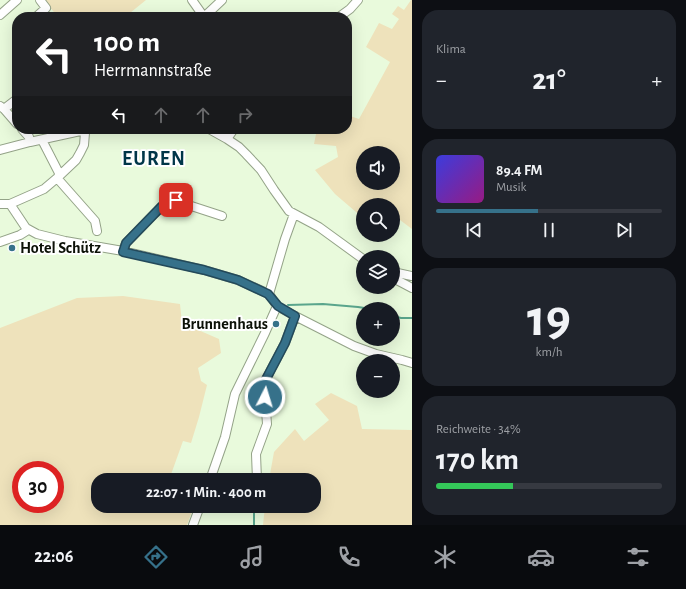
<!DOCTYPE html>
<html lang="de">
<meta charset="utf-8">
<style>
:root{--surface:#171b24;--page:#20242c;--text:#f1f3f6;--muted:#9ea1a6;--line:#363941;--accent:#36718a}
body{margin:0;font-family:"Alegreya Sans",sans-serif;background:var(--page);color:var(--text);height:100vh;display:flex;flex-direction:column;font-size:15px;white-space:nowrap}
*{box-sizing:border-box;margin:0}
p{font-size:13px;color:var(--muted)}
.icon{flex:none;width:22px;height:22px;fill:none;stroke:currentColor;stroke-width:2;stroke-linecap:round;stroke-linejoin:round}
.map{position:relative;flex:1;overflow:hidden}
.drawer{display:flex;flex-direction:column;gap:10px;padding:10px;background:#0d0f14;width:274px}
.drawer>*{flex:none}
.guide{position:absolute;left:12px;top:12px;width:340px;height:122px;border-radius:16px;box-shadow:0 4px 16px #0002;background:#202124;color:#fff;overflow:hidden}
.buttons{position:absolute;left:356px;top:146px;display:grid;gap:8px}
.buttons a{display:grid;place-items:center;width:44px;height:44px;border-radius:50%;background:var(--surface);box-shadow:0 4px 16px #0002;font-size:20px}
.speed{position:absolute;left:12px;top:461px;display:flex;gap:8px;font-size:20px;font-weight:700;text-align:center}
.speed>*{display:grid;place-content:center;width:52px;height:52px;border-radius:50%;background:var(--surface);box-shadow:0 4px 16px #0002;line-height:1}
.speed .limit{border:6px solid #d22;background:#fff;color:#111}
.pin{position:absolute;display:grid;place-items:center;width:34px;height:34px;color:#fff;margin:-17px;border-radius:8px;box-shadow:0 2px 6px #0006}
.me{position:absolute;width:44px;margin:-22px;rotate:5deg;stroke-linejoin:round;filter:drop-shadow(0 0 3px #0008)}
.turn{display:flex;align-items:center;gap:14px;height:84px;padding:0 16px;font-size:18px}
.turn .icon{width:52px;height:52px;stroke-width:2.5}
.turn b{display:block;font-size:28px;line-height:34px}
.lanes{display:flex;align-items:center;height:38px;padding:0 16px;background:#0003;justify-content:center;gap:20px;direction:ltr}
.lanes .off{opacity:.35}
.big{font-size:30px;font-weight:700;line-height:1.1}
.drawer .widget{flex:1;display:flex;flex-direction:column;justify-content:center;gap:6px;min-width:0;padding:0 14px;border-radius:16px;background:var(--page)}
.drawer .dial{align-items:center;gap:0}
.dial b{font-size:52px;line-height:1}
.song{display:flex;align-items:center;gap:12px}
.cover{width:48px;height:48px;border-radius:6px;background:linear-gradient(135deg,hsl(240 70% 55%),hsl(310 70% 35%))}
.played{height:4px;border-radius:2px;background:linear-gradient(90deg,var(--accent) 45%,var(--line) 45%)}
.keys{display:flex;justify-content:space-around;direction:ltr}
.heat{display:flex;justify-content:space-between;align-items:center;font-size:22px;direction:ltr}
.charge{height:6px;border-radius:3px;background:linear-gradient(90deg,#34c759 34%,var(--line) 0)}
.trip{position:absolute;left:91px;top:473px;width:230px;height:40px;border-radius:16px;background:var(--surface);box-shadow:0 4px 16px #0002;font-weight:700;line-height:40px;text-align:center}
.tabs{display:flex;height:64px;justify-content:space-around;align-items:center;background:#090b0e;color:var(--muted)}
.tabs .icon{width:28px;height:28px}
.tabs .selected{color:var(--accent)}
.tabs b{font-size:18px;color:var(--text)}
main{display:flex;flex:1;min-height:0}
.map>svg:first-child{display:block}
.green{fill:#eee2bb;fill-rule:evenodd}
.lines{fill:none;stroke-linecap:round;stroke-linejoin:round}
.stream{stroke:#5aa58c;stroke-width:2}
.minor-casing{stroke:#94a388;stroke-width:10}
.minor{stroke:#fff;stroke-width:8}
.route-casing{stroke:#23495a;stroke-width:10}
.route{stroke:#36718a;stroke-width:7}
.poi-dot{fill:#36718a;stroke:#fff;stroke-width:1.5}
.labels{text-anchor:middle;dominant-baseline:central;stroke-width:4;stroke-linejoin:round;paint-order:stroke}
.poi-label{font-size:16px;font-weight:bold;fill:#0c1107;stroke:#fff;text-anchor:start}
.district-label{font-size:20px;font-weight:bold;letter-spacing:1px;fill:#003648;stroke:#fff}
</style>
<main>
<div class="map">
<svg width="412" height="525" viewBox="0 0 412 525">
<rect width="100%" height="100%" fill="#e9fadc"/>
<path class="green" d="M44,0H146L125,17H58Z
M411,0H412V229L396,217L393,220V205H363V218L335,194L315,170L338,157L336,146L314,144L317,129H347V115L359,119L390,62L366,47L379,23L392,29L399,19L392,14L398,6L404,10ZM363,153H393V183H363Z
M123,296L180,304L182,323L219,339L221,353L198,368L201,381L207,385L199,417L191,443L183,441L169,480H98V506H194L187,525H0V328L77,298ZM21,470H55V504H21Z
M331,393L357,406L362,429L412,430V525H263L265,506H314V480H269L274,452L295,429L304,441L329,420L315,404Z"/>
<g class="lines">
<path class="stream" d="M288,305L323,304L358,307L371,309
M393,316L401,318H412
M254,525V506"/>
<g class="minor-casing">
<path id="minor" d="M192,0L204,17
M0,15L17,0
M36,17L46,8L40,0
M204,17L222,0
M339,17L350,9L358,0
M0,106L4,109L17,124
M4,109L17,99
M22,129L29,137L30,142
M209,129L227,139L239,147L246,154L261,170L274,190L289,211L319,227L363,259
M227,139L234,129
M42,140L60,175
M0,150L30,142L85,130L88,129
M57,178L95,221L97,231
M0,204H10L44,189L57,178L76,160L80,153L84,145L85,133L84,129
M10,204L26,228L37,234L65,241L123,251L204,270L238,280L269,294L277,306L295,316L354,346L376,354L402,360L412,363
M0,242L20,235L28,230
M123,251L126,243L162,206L169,202L176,201L222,216
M393,272L412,276
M393,278L412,288
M269,294L285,239L294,214
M210,480L225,437L235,394L265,333L277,306
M257,480L256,454L267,424L264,383L285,343L295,316
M193,525L200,506"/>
</g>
<use href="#minor" class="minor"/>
</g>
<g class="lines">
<g class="route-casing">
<path id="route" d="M176,200L169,202L162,206L126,243L123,252L204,270L238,280L268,294L278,306L295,316L285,343L264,383L265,397"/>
</g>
<use href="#route" class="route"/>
</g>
<g class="poi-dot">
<circle cx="12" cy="248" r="4"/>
<circle cx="276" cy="324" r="4"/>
</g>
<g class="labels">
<g class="poi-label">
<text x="20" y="248">Hotel Schütz</text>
<text x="268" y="324" text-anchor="end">Brunnenhaus</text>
</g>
<g class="district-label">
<text x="154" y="159">EUREN</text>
</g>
</g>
</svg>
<div class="buttons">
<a><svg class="icon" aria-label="sound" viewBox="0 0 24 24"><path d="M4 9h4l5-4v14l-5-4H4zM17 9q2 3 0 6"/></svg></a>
<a><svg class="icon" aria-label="search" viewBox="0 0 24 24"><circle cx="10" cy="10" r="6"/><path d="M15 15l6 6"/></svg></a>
<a><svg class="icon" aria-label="layers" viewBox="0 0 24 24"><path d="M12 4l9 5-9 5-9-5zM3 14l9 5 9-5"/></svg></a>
<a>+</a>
<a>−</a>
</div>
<div class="speed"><div class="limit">30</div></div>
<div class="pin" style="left:176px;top:200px;background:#d93025"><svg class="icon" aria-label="arrive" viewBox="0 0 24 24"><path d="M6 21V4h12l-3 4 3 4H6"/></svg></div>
<svg class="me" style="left:265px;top:397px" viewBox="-20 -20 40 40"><circle r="17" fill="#36718a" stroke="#fff" stroke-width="3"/><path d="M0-11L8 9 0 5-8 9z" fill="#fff"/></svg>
<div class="trip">22:07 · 1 Min. · 400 m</div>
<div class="guide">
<div class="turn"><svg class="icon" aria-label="left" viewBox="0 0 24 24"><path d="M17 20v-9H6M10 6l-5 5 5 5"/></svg><div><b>100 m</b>Herrmannstraße</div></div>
<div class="lanes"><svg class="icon" aria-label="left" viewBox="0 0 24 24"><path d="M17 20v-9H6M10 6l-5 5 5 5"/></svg><svg class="icon off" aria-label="ahead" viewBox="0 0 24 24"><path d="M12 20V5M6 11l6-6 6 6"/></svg><svg class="icon off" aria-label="ahead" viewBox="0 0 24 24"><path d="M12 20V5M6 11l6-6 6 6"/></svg><svg class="icon off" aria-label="right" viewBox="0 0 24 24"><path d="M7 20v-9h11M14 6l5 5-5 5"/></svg></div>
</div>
</div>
<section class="drawer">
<div class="widget"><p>Klima</p>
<div class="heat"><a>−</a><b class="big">21°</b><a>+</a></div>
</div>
<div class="widget">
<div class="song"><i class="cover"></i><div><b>89.4 FM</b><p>Musik</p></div></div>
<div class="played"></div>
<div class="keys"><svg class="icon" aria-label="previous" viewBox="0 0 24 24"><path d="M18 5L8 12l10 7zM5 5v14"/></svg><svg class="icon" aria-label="pause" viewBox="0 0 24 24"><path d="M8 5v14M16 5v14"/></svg><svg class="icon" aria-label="next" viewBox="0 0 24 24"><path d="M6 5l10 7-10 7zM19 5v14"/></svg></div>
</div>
<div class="widget dial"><b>19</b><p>km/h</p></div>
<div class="widget"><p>Reichweite · 34%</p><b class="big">170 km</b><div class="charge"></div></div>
</section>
</main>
<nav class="tabs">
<b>22:06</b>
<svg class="icon selected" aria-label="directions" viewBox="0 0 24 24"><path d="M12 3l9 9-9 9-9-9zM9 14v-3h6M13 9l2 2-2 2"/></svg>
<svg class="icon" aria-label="music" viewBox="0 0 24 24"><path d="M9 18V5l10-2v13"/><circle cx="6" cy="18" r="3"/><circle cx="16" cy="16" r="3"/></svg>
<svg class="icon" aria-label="phone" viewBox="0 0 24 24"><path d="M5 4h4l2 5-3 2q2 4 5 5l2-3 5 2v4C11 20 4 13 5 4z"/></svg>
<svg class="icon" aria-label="climate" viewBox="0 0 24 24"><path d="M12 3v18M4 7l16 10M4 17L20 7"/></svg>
<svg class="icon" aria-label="car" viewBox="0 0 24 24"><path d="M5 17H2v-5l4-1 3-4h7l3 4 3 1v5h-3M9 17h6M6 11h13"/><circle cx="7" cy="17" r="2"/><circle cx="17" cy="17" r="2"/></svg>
<svg class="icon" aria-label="filters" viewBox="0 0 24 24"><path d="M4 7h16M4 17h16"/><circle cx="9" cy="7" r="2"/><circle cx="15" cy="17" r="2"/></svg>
</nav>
